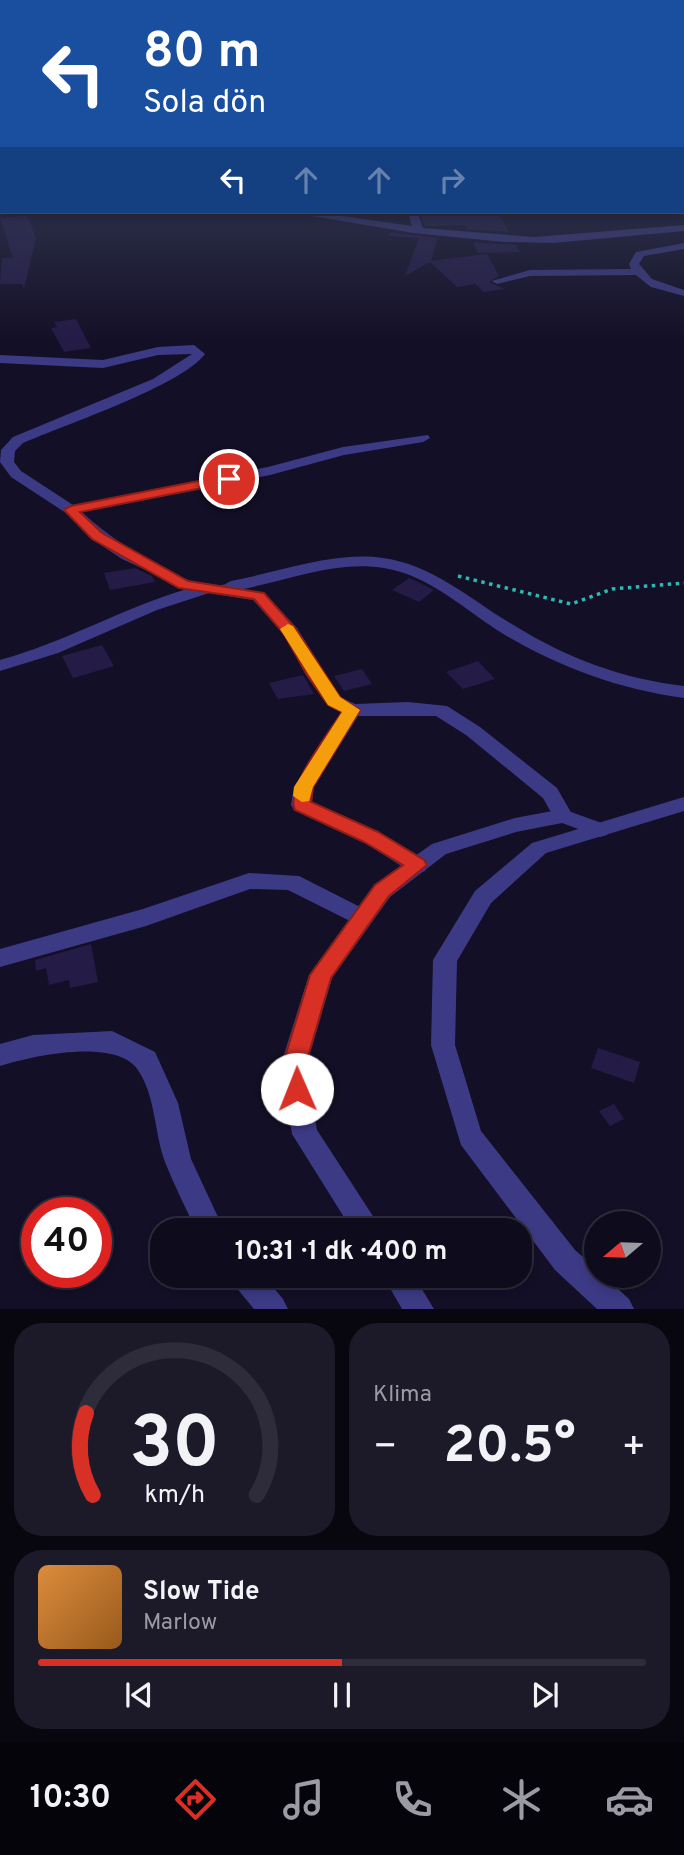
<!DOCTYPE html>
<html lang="tr">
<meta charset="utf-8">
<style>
:root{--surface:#0e0b1c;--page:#1c1929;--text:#f1f3f6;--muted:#9b9ba3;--line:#2e2b3b;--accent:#d93025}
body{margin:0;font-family:Overpass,sans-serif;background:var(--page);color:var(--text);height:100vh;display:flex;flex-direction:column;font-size:26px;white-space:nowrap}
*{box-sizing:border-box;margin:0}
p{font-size:23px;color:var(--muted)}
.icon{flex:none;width:38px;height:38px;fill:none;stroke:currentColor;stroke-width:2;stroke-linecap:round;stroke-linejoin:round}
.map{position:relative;height:1309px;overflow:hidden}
.sheet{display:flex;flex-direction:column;gap:14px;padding:14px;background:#08060f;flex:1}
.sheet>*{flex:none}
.banner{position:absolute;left:0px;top:0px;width:684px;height:214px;box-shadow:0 4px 10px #0003,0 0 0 2px var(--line);background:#1a4fa0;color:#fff;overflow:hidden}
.needle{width:46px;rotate:251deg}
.tools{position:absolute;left:584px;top:1211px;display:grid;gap:14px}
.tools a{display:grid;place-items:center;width:77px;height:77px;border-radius:50%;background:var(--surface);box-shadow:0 4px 10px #0003,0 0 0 2px var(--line);font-size:35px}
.speed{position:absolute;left:21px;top:1197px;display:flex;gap:14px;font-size:35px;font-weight:700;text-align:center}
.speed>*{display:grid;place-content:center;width:91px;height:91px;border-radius:50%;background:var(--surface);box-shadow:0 4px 10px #0003,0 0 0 2px var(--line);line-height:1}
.speed .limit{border:10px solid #d22;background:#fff;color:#111}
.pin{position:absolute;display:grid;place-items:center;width:60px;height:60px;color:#fff;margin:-30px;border:4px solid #fff;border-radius:50%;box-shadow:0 2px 7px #0007}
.me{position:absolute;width:77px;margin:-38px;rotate:359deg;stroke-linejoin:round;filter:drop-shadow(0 0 5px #0008)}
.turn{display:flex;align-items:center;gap:24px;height:147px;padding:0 28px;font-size:32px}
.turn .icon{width:91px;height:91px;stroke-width:2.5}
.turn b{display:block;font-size:49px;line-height:60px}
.lanes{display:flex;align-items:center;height:66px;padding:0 28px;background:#0003;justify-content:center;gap:35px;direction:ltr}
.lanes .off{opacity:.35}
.big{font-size:52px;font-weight:700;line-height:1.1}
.sheet .widget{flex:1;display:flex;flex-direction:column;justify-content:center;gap:10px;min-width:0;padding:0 24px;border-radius:28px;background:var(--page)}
.sheet .dial{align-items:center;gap:0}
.dial svg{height:182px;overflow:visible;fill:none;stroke:var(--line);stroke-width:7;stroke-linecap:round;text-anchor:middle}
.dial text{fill:var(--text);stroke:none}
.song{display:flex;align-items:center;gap:21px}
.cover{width:84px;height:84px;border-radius:10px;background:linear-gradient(135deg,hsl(30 70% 55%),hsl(30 70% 35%))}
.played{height:7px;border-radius:4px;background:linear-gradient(90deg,var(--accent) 50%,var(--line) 50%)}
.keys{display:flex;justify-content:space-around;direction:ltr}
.heat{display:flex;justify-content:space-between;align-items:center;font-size:38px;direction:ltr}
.sheet .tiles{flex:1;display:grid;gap:14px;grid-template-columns:1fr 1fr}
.widget:last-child{grid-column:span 2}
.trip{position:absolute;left:150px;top:1218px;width:382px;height:70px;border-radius:28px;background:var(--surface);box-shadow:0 4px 10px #0003,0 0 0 2px var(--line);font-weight:700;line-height:70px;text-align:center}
.tab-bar{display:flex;height:112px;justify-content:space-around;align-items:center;background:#06040b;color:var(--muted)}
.tab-bar .icon{width:49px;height:49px}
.tab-bar .active{color:var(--accent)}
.tab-bar b{font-size:32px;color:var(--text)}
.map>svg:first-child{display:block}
.building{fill:#241b47}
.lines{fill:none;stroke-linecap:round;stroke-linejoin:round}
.path{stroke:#2fb8b0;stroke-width:3.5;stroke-dasharray:3.5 4.5;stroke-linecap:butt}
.minor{fill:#3d3a85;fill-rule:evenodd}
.tertiary{fill:#3d3a85;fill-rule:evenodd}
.route{fill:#d93025;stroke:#8d1f18;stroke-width:2}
.slow{fill:#f59e0b}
</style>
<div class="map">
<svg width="684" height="1309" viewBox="0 0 684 1309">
<rect width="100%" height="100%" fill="#130f26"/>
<path class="building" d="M427,212H497L509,232L467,229L465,225L425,226L421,215H430Z
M22,216L28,217L36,238L24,289L22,284H0L2,258H13L0,218Z
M390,232L438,238L431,261L487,254L499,276L489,282L505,289L484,292L475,284L457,287L430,262L405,276L419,238L388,236Z
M473,242L516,245L520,252L478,253Z
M76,319L91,348L64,352L51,328L57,327L54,322Z
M135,568L152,576L155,582L110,590L104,573Z
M409,578L416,581L434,590L419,602L392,590Z
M102,645L114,666L73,678L62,656Z
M478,661L495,679L463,689L446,672Z
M362,669L372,684L344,691L334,676Z
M303,675L314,694L278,699L269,683Z
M91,944L98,982L70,988L69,980L49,985L46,968L36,971L35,960Z
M598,1048L640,1062L634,1083L591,1068Z
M614,1104L624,1119L610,1126L599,1111Z"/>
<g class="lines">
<path class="path" d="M458,576L571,604L612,589L684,583"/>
<path class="minor" d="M2,207V212H5L0,214Z
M289,212H314L412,226L408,212H417L423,228L534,237L684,225V231L553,243L504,242L413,233Z
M684,243V249L644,256L639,264L652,279L684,290V296L651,287L636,275L530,276L497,284L492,281L530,270L631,269L629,264L636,252Z
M194,345L205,354C181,386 64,425 23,443L15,451L14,462L21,471L73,505L268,467L343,447L428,435L430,438L423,442L344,455L270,475L82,512C106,536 187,592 222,585C225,585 228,582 231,581C280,572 333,551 383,558C434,565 472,601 515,626C567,658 623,679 684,686V698C619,689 561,668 505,635C467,612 430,575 384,568C338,560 288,580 243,589L264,593L297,628L340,697L355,704L408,702L447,706L480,727L557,788L573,816L570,821H556L543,798L466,735L436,716H358L314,787L312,802L378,832L425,859L428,865L425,871L417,873L409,871L364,842L294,810L291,805L294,787L341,712L328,705L306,675L284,634L253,600L209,593L157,610L58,653L0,671V660C65,642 123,608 187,589L122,559L92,539L66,513L11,477L0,462L1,450L13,437L153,379L192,354L158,355L103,368L0,363V355L103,360L158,347Z
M684,797V811L546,853L491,903L457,961L455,1045L481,1131L575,1250L597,1269V1276H604L629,1299L634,1309H597L555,1270L461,1145L431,1045L433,960L475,891L532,843Z
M249,873L299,876L370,912L373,918L370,924L362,927L288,890L250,889L146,926L0,967V949L143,909Z
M112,1031L155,1052L178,1103L191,1159L224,1230H196C186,1208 174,1185 165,1162C154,1132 156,1097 138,1070C116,1037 31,1056 0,1066V1044L33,1035Z
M231,1276H264L283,1299L288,1309H254L235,1286Z"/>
<path class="tertiary" d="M563,809L607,825L610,830L607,835L600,837L562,823L516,832L446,854L390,897L332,978L306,1067L317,1130L382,1230H352L292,1134L280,1067L309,975L374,885L432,844L515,818Z
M383,1276H414L434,1309H402Z"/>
</g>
<linearGradient id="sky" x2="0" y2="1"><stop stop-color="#0a0815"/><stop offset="0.47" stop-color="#333752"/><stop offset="1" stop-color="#333752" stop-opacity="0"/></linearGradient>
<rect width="684" height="344" fill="url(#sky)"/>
<path class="route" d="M229,475L235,479L233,482L80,512L102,533L188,581L264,593L296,629L340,697L360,710L313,787L311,802L378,832L424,860L427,865L389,896L331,978L305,1067L309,1089L306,1096L297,1099L289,1096L282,1067L310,975L375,885L403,865L364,842L295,810C284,790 330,731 342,712L328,705L307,675L284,634L254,599L179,588L92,539L64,510L71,506Z"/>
<path class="slow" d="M288,624L293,626L340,697L360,710L313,787L309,801L302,802L293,796L294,787L342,712L328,705L280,629Z"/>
</svg>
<div class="tools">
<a><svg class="needle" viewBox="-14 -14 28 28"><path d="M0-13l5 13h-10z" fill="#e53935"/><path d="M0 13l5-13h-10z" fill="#9b9ba3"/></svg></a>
</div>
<div class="speed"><div class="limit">40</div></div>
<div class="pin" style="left:229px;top:479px;background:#d93025"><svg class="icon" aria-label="arrive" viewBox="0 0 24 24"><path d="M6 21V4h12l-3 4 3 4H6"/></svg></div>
<svg class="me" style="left:297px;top:1089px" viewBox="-20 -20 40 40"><circle r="19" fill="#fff"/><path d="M0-13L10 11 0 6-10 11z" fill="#d93025"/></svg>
<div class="trip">10:31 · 1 dk · 400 m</div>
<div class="banner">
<div class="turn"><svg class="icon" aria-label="left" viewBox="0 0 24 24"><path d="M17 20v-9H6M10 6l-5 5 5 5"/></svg><div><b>80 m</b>Sola dön</div></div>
<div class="lanes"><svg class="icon" aria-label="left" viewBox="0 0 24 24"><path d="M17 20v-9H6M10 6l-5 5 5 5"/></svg><svg class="icon off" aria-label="ahead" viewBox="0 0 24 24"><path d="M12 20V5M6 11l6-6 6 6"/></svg><svg class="icon off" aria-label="ahead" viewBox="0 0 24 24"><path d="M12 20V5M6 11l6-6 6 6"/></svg><svg class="icon off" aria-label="right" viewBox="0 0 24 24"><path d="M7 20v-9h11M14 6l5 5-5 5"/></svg></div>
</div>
</div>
<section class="sheet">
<div class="tiles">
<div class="widget dial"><svg viewBox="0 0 100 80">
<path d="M14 69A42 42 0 1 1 86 69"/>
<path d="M14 69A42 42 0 0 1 11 33" stroke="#d93025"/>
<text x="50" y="56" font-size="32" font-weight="700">30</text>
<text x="50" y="72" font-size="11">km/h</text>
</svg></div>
<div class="widget"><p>Klima</p>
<div class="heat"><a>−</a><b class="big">20.5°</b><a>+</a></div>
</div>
<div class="widget">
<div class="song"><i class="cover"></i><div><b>Slow Tide</b><p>Marlow</p></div></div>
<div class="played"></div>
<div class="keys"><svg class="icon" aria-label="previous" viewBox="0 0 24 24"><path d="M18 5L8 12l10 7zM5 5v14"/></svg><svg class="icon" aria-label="pause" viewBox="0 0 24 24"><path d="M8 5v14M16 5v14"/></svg><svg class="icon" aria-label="next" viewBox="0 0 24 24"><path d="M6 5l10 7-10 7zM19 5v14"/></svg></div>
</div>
</div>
</section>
<nav class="tab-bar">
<b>10:30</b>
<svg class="icon active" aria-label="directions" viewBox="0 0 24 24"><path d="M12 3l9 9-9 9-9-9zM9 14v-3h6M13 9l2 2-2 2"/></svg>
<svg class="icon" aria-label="music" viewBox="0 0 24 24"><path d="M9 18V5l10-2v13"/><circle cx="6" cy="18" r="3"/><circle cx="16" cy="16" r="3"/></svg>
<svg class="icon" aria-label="phone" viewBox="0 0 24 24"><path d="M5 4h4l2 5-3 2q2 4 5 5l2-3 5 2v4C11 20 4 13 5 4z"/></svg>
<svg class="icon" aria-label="climate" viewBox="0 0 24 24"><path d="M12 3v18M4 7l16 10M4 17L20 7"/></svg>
<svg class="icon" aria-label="car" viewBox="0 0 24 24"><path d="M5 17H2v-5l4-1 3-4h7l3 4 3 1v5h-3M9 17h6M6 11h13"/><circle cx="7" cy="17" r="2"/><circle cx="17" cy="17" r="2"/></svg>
</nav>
